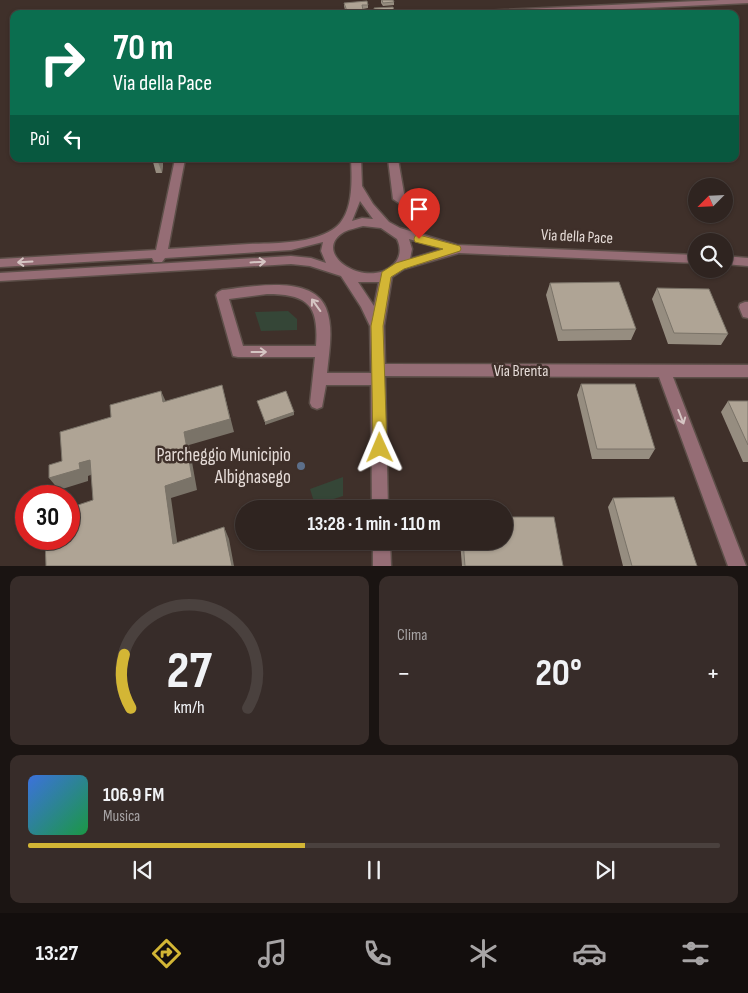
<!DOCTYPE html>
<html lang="it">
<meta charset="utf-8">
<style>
:root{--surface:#2f2420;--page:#372c29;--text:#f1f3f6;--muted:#a7a4a5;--line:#4a413e;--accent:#d3b635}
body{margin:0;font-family:"Sofia Sans Condensed",sans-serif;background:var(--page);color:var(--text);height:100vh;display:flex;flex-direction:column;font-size:19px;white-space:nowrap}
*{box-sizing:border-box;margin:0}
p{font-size:16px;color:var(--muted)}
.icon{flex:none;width:28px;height:28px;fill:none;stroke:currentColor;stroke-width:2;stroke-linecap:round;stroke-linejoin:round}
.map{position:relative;height:566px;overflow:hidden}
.sheet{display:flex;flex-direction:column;gap:10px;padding:10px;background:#1a1412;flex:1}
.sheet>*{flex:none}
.hud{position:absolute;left:10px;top:10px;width:729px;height:152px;border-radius:10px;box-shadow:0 1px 4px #0004,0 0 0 1px var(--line);background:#0b6e4f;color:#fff;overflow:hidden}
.needle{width:32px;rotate:246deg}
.fabs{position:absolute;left:688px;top:178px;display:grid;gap:10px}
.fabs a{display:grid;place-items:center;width:45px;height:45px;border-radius:50%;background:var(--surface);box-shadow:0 1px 4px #0004,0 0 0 1px var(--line);font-size:25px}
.speed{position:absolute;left:15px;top:485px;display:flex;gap:10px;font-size:25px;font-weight:700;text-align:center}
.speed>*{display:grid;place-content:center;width:65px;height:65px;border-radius:50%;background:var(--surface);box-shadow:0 1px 4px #0004,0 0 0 1px var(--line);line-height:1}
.speed .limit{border:8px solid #d22;background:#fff;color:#111}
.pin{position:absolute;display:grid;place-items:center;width:42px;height:42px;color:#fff;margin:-51px -21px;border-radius:50% 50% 50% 0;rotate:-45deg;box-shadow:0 0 5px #0007}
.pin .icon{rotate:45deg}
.me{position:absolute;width:55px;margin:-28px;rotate:359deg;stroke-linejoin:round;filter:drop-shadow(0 0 4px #0008)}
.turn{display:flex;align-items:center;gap:18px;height:105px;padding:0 20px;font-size:22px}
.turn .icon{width:65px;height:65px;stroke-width:2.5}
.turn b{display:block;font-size:35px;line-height:42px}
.then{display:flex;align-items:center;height:48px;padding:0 20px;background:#0003;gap:10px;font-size:19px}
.big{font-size:38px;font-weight:700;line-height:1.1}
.sheet .tile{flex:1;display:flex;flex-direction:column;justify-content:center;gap:8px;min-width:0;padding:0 18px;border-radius:10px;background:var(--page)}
.sheet .dial{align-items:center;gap:0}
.dial svg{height:130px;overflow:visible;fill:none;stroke:var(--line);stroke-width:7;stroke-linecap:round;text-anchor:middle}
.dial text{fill:var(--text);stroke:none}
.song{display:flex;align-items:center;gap:15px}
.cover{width:60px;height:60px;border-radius:8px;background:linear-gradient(135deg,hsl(220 70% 55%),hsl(140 70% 35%))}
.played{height:5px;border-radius:2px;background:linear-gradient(90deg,var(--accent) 40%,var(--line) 40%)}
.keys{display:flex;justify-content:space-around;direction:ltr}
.heat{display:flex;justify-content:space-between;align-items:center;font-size:28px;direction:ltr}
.sheet .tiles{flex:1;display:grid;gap:10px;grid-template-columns:1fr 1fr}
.tile:last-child{grid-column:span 2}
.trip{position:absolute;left:235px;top:500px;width:278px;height:50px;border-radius:25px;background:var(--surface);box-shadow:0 1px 4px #0004,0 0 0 1px var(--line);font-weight:700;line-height:50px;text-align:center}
.tab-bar{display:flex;height:80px;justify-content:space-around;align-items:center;background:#130e0d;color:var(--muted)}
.tab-bar .icon{width:35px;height:35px}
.tab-bar .on{color:var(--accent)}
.tab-bar b{font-size:22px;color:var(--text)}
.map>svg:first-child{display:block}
.green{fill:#354637}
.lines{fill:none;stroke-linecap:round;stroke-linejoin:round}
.minor-casing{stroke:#5d4f49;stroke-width:3}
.minor{fill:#956d75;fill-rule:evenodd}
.wall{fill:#968d80}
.shaded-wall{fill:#7a7368}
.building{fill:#afa495;stroke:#7a7368}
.oneway{stroke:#d5c5c3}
.route{fill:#d3b635;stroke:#897622}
.service-dot{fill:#5c6f8a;stroke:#3f302a;stroke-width:2}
.labels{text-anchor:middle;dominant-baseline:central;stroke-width:5;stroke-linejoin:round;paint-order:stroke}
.street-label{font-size:16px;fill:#e5dbd7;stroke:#3f302a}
.near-poi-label{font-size:19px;fill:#e5dbd7;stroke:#3f302a;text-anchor:end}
</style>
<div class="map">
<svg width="748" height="566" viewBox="0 0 748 566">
<rect width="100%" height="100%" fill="#3f302a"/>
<path class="green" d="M288,311L297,319V330L261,331L255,312Z
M343,477V496L315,505L310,489Z"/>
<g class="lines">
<g class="minor-casing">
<path id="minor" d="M720,0H748V3L518,14H457L461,12Z
M175,159H185L168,249C195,247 222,246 249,244C274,243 310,244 332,230C354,217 352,181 351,159H361L362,186L373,204L389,222L400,228L457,245L696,255V263L459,253L404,269L392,277L384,326L385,364L748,365V377H673L746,566H728L659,377L385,376L388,509H372L371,385H326L322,407L317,409L312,407L310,403L315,357H238L233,356L216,295L218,292L222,290C250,287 312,274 326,308C334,328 329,352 327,373H371L370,326L361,307L341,276L310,266L291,264L0,281V273L291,256L311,258L326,263L321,251L323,242L291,250L165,258L162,262H154L152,258L0,267V259L156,250ZM360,201L373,219L362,218L352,221ZM363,226L381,228L397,239C401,247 401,257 394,264C367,291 309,253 344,232C350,229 357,228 363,226ZM409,239L443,249L410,259L412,249ZM358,282H379L374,306ZM267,294C308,294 319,305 316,346H243L229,299Z
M388,159H398L405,199L403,202L399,203L393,199Z
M724,256L748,258V266L724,264Z
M745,302H748V318L743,317L739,307L740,304Z
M373,541H390L391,566H373Z"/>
</g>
<use href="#minor" class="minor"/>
</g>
<path class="wall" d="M381,0L394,2V5L383,6L381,3Z
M344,3L368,5V8L363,9V13L346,14L344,6Z
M153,159H162L163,164L162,173H156L153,162Z
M550,283L636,329L631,340L558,341L546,295Z
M657,288L728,334L721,345L668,344L652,299Z
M581,384L655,449L649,459H592L577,395Z
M728,401H748V462H743L721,412Z
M613,498L697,566H623L608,507Z
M460,541H504L563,566H462Z"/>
<path class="shaded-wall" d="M159,159H162L163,164L162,173L158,162Z
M222,385L234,432L189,445L197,490L171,498L179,555L173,544L165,486L184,432Z
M161,391L167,404L163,402Z
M294,412V415L265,425V422Z
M90,460L98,472L88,476V481L59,490L49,478L79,463Z
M224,527L229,539L234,566H232Z"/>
<path class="building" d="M382,0H393L394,2L383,3Z
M367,1L368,5H362L363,10L347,11L344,3Z
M393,7L395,14H375L374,8Z
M153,159H159L158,162H153Z
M619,282L636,329L562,330L550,283Z
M657,288L709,289L728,334L674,333Z
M581,384H635L655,449H597Z
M222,385L230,419L184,432L192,477L165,486L173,544L224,527L232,566H46L45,539H69V508L93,500L90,460L79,463L80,469L49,478V465L62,461L60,432L111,417L110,405L161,391L163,402Z
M286,391L294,412L265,422L257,401Z
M728,401H748V445Z
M674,497L697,566H632L613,498Z
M504,517H554L563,566H465L463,541H504Z"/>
<defs><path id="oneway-shaft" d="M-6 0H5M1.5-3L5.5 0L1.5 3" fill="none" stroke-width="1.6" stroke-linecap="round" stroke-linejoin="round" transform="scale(1.25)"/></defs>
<g class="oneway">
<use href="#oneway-shaft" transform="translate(25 262) rotate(177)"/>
<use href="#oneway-shaft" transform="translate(258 262) rotate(-3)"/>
<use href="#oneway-shaft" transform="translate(316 305) rotate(-126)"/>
<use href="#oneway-shaft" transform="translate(259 352)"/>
<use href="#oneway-shaft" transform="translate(681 417) rotate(69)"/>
</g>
<path class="route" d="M419,235L460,246L461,249L460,251L404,269L391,277L383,326L387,448L385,453L380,454L375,453L373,448L371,326L382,272L396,263L443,249L415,242L414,239L415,236Z"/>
<circle class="service-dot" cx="301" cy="466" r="5"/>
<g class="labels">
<g class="street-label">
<text transform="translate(577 237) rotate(3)">Via della Pace</text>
<text x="521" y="371">Via Brenta</text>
</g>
<g class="near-poi-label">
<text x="291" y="455">Parcheggio Municipio<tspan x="291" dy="22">Albignasego</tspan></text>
</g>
</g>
</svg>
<div class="fabs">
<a><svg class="needle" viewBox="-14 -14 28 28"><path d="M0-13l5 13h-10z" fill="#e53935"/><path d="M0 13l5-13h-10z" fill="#a7a4a5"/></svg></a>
<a><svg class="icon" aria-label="search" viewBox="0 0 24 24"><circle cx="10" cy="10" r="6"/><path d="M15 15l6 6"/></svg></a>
</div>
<div class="speed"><div class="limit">30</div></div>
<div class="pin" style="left:419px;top:239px;background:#d93025"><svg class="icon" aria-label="arrive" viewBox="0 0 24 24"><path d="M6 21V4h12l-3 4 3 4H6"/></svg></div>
<svg class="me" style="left:380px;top:448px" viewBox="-20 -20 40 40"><path d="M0-17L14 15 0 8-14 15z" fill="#d3b635" stroke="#fff" stroke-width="4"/></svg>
<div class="trip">13:28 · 1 min · 110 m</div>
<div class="hud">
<div class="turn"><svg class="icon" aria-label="right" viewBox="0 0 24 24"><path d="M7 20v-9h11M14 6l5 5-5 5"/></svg><div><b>70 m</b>Via della Pace</div></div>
<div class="then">Poi<svg class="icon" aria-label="left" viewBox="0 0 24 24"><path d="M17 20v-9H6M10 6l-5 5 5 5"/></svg></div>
</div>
</div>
<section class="sheet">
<div class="tiles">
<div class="tile dial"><svg viewBox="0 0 100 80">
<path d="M14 69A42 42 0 1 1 86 69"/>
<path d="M14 69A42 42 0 0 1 10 36" stroke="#d3b635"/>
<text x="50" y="56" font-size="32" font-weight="700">27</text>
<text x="50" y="72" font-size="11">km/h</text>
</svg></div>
<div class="tile"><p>Clima</p>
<div class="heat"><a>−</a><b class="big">20°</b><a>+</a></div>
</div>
<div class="tile">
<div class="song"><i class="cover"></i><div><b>106.9 FM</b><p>Musica</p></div></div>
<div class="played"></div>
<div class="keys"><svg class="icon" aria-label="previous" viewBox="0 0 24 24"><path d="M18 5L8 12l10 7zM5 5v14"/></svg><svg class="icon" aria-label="pause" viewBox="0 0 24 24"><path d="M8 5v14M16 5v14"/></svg><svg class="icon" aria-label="next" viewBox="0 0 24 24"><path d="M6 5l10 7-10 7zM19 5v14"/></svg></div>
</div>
</div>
</section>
<nav class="tab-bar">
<b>13:27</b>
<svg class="icon on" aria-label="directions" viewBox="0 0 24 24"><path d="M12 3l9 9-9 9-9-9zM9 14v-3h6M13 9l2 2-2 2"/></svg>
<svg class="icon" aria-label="music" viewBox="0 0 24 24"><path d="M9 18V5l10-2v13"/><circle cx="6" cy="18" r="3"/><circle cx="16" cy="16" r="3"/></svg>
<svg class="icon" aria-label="phone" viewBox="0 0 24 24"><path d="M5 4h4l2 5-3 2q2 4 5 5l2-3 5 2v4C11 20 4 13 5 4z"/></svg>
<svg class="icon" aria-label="climate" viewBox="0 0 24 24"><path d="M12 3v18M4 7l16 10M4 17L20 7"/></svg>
<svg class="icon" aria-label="car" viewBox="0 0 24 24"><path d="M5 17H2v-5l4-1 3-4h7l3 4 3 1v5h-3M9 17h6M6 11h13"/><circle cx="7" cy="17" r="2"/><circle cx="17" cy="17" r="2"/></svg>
<svg class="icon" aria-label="filters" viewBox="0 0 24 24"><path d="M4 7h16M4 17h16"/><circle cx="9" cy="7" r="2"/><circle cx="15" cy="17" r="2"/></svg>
</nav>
